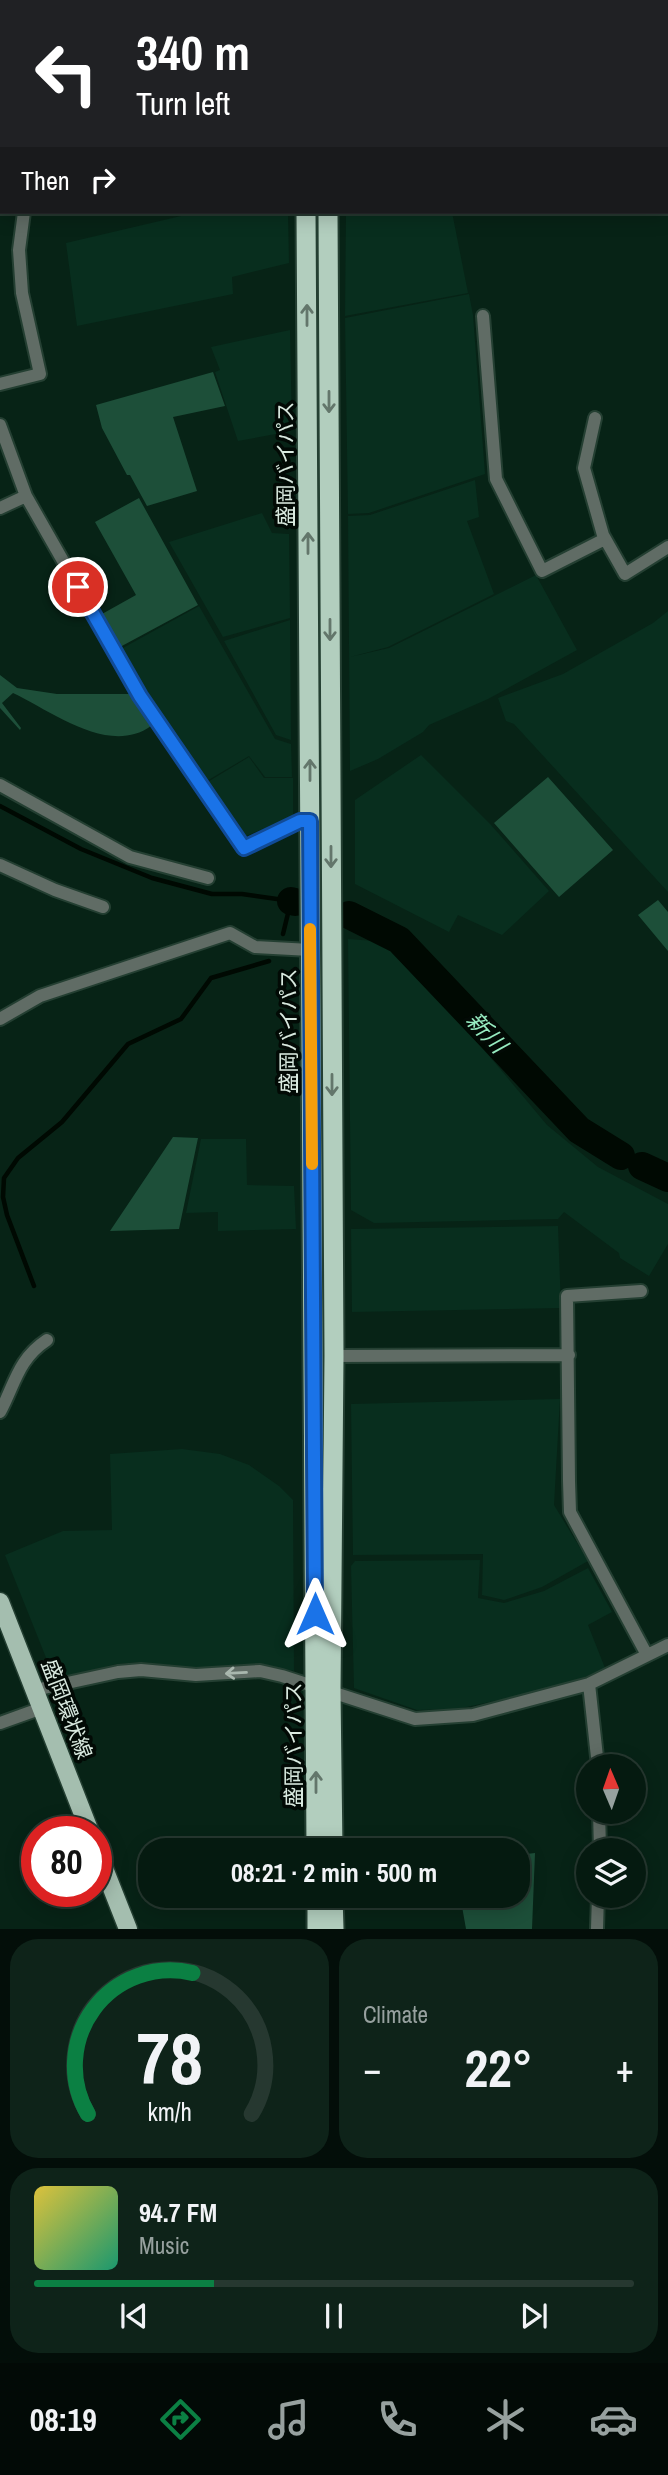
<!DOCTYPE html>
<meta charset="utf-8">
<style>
:root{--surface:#051a10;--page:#0e2319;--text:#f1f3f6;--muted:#97a19f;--line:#263830;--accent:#0b8043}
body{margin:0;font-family:"Archivo Narrow","Noto Sans JP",sans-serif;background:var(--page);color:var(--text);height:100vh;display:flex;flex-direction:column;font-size:26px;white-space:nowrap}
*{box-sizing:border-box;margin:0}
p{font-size:23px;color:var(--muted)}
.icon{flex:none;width:38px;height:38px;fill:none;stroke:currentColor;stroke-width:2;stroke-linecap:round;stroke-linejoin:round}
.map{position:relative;height:1929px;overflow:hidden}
.panel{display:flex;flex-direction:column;gap:10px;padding:10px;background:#030e09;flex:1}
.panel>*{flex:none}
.hud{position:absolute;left:0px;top:0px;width:668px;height:214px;box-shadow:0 4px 18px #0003,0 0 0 2px var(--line);background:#202124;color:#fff;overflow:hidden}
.needle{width:46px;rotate:358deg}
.controls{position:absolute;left:576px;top:1754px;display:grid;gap:14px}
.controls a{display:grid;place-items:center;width:70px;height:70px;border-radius:50%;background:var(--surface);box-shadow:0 4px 18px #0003,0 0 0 2px var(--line);font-size:35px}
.speed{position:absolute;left:21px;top:1816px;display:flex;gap:14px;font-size:35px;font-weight:700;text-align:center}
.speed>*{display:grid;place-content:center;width:91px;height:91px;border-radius:50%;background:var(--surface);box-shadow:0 4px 18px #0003,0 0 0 2px var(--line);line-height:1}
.speed .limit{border:10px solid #d22;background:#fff;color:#111}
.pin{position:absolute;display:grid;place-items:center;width:60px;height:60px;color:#fff;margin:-30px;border:4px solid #fff;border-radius:50%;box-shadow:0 2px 7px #0007}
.me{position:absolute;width:77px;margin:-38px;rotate:0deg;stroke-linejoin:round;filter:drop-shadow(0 0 5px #0008)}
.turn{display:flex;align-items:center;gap:24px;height:147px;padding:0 21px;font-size:32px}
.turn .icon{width:91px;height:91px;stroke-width:2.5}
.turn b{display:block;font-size:49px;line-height:60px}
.then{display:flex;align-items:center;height:66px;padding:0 21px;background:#0003;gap:14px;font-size:26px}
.big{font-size:52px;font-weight:700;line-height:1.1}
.panel .tile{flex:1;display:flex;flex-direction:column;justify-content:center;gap:10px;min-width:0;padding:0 24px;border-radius:28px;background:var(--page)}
.panel .dial{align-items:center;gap:0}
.dial svg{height:182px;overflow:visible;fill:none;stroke:var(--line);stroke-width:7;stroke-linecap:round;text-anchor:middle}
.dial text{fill:var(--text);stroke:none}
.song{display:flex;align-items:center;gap:21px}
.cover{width:84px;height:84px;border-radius:10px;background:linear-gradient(135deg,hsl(50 70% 55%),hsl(160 70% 35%))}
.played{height:7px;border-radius:4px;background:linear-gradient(90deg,var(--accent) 30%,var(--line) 30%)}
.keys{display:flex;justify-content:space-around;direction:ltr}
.heat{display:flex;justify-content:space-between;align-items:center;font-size:38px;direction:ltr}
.panel .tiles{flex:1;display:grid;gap:10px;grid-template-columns:1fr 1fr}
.tile:last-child{grid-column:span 2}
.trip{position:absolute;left:138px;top:1838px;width:392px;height:70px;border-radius:28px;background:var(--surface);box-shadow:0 4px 18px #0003,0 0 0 2px var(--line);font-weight:700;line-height:70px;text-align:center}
.tab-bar{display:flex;height:112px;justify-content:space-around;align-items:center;background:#020a06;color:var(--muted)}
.tab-bar .icon{width:49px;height:49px}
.tab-bar .on{color:var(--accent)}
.tab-bar b{font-size:32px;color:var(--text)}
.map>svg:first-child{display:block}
.built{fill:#082e1e}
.green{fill:#1d4f39}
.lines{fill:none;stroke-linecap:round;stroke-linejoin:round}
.stream{stroke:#000902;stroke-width:4.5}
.river{stroke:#000902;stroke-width:28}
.minor-casing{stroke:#243f32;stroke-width:16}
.primary-casing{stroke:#243f32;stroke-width:21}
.trunk-casing{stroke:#243f32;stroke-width:23}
.minor{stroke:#606c65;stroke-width:12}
.primary{stroke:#a4beaf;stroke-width:18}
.trunk{stroke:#b2cebe;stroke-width:19}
.oneway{stroke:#63766b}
.oneway2{stroke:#a9b7ae}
.route-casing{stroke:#114b97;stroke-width:18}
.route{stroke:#1a73e8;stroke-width:12}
.slow{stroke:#f59e0b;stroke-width:12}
.labels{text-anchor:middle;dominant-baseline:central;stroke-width:7;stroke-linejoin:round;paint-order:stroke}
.street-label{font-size:21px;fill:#d9e9df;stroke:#020a05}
.water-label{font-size:23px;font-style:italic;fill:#97ecc1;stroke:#020a05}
</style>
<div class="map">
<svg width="668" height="1929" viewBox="0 0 668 1929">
<rect width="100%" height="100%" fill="#072316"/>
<path class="built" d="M198,212H288L289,263L232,277L233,294L77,326L66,243Z
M346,212H452L468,293L345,316Z
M469,294L473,315L485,474L369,513L348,514L345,318Z
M290,330L292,431L238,441L215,372L220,370L211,347Z
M475,480L479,517L467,521L494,594L388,647L350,657L389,648L536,575L577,650L488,699L429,725L423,732L378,759L350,771L348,516L370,515Z
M262,513L272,533L289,534L290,618L223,637L169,542Z
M199,606L275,739L291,744L292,777H265L249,756L205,782L144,691L121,649Z
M668,611V892L514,724L506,721L498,698L563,674L653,623Z
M290,620L291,740L276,735L224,641Z
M421,755L491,825L549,891L502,935L458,915L449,932L355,884V800Z
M249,757L264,778H293V816L244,837L206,783Z
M348,939L375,941L395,948L433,989L547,1125L598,1167L668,1204V1244L649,1276L620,1258L619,1253L564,1212L558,1219L374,1223L351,1210Z
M201,1139H246L247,1185L294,1186L296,1229L218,1231V1212L186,1213Z
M558,1226L561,1308L352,1312L351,1229Z
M560,1399L554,1505L588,1561L542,1587L504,1600L482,1595L483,1554L353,1555L351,1404Z
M182,1449L220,1454L249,1465L279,1486L293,1500L294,1671L260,1665L196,1668L142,1662L116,1664L62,1678L53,1675L5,1555L63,1531L112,1530L110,1454Z
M480,1560L478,1598L504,1603L544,1591L588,1568L612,1612L588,1625L605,1668L585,1677L527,1694L457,1709L417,1710L354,1688L351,1566L355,1561Z"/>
<path class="green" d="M213,372L225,406L173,417L197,491L147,506L130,475H127L102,428L96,405Z
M139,498L198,605L120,647L102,614L136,595L95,522Z
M0,675L17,688L57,694H130L151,726C109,756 53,712 13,693L2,703L21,728L20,730L0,708Z
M548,777L613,850L559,897L494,823Z
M658,900L668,912V951L638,915Z
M173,1137L198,1138L179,1229L110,1231Z
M535,1853L532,1929H466L460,1895H518V1855Z"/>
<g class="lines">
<path class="stream" d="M0,806L81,849L152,878L212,894H242L291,901L283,934
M34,1286L7,1215L3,1197L4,1178L18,1158L62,1122L128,1044L181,1019L211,978L269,961"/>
<path class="river" d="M291,901L295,902
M349,915L399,940L579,1130L621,1156
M642,1166L668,1178"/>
<g class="minor-casing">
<path id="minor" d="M557,0V2
M81,2V0
M667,30H668
M667,117H668
M483,316L496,479L542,571L605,539
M0,384L40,374L22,293L19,250L24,212
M595,418L584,468L603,535L625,574L668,547
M0,425L26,496L140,696L244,848L300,821H310
M0,508L26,496
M0,785L130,857L208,878
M0,865L55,890L103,907
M0,1019L40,996L230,933L255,947L310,950
M641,1291L567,1296L569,1481L570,1512L647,1655
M334,1356L569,1355
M0,1412C15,1384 18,1359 47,1340
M589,1684L598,1766
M35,1690L118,1672L141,1670L196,1675L260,1671L282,1676L415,1719L473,1715L589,1684L668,1645
M0,1723L42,1708
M599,1811L600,1850
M597,1929L598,1895"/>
</g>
<g class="primary-casing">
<path id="primary" d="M0,1602L90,1832
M96,1848L128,1929"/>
</g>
<g class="trunk-casing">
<path id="trunk" d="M337,2V0
M352,2V0
M306,212L316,1850
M328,212L334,1356L331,1692L333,1850
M317,1895V1929
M333,1895L334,1929"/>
</g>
<use href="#minor" class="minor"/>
<use href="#primary" class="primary"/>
<use href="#trunk" class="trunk"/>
</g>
<defs><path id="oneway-shaft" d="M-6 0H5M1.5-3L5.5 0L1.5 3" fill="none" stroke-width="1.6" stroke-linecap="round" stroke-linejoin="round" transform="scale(1.75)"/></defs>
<g class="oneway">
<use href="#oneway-shaft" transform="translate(307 315) rotate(-90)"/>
<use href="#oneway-shaft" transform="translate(329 402) rotate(90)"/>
<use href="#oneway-shaft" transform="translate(308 543) rotate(-90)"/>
<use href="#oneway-shaft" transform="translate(330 630) rotate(90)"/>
<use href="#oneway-shaft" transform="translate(310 770) rotate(-90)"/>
<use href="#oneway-shaft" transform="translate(331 857) rotate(90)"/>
<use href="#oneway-shaft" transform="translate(332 1085) rotate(90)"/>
<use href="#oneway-shaft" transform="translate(316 1782) rotate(-90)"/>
</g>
<use class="oneway2" href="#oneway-shaft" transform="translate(236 1673) rotate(177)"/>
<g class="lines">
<g class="route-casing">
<path id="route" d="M78,587L140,696L244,848L300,821H310L315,1614"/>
</g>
<use href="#route" class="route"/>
<path class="slow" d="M310,929L312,1164"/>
</g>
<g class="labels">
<g class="street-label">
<text transform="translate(285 464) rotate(-90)">盛岡バイパス</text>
<text transform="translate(288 1031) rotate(-90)">盛岡バイパス</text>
<text transform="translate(67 1709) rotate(69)">盛岡環状線</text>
<text transform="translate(293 1745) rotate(-90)">盛岡バイパス</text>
</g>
<g class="water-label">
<text transform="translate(487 1032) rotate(47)">新川</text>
</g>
</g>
</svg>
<div class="controls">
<a><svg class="needle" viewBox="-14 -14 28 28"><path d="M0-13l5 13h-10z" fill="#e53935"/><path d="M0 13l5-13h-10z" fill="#97a19f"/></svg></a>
<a><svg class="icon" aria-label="layers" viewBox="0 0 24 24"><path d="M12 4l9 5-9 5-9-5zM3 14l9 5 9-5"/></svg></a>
</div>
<div class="speed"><div class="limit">80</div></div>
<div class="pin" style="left:78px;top:587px;background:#d93025"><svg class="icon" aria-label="arrive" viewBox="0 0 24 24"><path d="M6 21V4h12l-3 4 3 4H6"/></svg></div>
<svg class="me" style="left:315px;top:1614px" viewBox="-20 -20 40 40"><path d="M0-17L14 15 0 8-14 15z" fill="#1a73e8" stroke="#fff" stroke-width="4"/></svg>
<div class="trip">08:21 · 2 min · 500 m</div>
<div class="hud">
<div class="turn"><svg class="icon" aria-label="left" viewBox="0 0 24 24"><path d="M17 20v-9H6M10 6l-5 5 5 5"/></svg><div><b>340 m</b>Turn left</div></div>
<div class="then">Then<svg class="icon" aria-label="right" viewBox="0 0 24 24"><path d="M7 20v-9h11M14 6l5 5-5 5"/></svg></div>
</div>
</div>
<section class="panel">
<div class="tiles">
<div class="tile dial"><svg viewBox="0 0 100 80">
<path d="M14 69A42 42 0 1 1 86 69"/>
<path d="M14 69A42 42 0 0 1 60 7" stroke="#0b8043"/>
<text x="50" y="56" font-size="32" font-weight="700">78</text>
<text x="50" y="72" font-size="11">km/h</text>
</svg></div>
<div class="tile"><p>Climate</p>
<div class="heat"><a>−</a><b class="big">22°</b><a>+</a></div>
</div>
<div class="tile">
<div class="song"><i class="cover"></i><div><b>94.7 FM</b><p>Music</p></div></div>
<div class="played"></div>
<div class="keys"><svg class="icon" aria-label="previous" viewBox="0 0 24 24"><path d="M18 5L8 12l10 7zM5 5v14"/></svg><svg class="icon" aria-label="pause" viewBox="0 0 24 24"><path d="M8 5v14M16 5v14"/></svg><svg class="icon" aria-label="next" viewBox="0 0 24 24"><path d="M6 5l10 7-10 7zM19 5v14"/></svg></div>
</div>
</div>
</section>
<nav class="tab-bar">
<b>08:19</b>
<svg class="icon on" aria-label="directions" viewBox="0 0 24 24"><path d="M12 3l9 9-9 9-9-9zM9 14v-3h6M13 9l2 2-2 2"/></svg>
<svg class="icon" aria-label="music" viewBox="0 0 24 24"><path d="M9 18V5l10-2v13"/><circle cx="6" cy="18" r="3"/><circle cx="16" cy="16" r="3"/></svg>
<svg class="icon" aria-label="phone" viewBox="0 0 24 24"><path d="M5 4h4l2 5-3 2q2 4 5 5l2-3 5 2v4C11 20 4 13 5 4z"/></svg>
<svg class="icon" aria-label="climate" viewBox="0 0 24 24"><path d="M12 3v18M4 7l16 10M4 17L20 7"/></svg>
<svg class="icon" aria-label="car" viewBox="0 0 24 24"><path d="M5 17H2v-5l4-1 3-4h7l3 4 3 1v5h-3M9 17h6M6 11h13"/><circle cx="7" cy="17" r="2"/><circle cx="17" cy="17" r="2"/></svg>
</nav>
